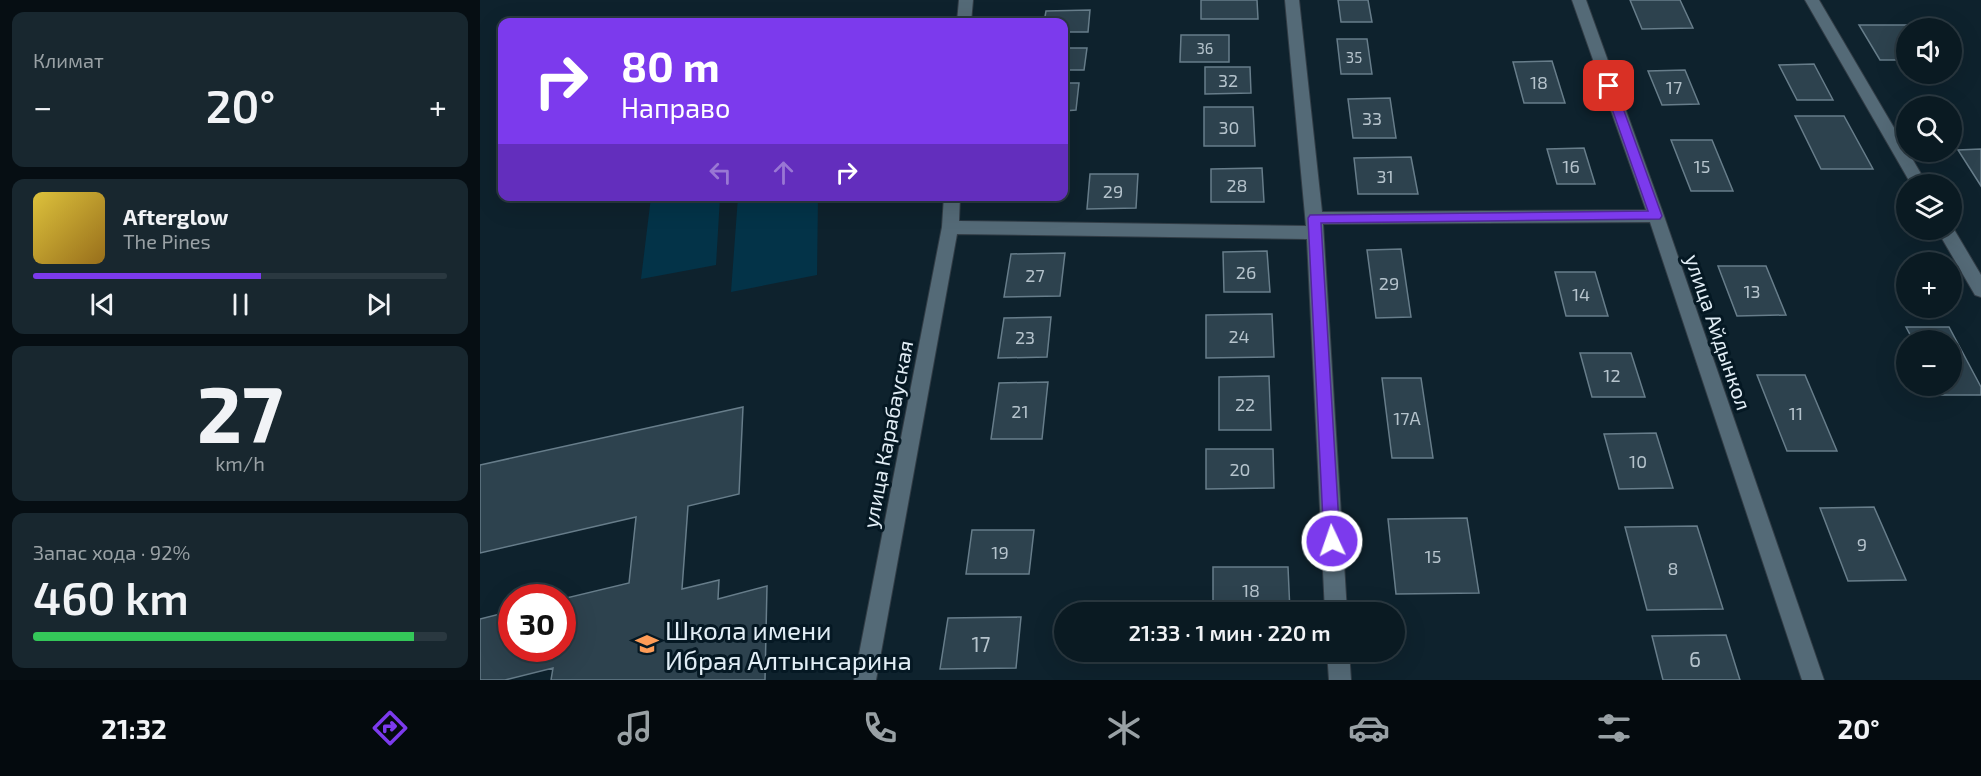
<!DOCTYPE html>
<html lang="ru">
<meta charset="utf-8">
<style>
:root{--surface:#0a1a22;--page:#18272f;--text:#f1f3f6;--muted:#99a1a5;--line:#2a3840;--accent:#7c3aed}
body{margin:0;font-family:"Exo 2",sans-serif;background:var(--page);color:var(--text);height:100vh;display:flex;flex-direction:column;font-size:22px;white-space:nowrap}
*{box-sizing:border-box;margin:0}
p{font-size:20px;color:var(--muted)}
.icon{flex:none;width:33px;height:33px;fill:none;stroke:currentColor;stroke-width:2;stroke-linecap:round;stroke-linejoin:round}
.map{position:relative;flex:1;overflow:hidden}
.panel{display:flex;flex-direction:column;gap:12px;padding:12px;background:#060e13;width:480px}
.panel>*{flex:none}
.banner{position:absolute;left:18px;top:18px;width:570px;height:183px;border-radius:12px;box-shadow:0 6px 24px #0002,0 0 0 2px var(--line);background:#7c3aed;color:#fff;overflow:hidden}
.tools{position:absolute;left:1416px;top:18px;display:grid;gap:12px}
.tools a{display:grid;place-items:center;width:66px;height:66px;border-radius:50%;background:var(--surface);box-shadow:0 6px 24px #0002,0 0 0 2px var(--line);font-size:30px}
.speed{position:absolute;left:18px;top:584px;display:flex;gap:12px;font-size:30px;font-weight:700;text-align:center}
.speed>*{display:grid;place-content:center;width:78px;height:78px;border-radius:50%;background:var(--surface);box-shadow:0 6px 24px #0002,0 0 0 2px var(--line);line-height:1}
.speed .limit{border:9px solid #d22;background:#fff;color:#111}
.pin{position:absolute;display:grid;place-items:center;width:51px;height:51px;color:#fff;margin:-26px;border-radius:12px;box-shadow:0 3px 9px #0006}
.me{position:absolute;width:66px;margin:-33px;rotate:357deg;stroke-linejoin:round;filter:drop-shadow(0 0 4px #0008)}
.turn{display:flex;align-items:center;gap:21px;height:126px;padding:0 24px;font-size:27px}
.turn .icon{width:78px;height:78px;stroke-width:2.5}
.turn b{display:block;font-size:42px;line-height:51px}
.lanes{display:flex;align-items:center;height:57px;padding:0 24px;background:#0003;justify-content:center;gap:30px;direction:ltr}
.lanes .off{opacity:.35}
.big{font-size:45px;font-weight:600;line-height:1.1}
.panel .card{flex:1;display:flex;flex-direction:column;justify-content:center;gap:9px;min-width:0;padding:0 21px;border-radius:12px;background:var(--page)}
.panel .dial{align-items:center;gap:0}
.dial b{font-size:78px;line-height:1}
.song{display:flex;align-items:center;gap:18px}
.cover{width:72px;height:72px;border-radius:9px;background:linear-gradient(135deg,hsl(50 70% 55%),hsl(40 70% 35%))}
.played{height:6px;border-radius:3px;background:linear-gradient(90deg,var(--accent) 55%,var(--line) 55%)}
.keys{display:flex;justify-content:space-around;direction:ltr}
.heat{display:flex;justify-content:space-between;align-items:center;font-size:33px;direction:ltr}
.charge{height:9px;border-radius:4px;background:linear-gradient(90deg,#34c759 92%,var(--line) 0)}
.trip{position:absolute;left:574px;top:602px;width:351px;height:60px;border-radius:30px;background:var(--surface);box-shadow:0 6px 24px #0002,0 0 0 2px var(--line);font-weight:600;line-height:60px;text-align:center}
.menu{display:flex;height:96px;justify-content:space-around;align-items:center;background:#040a0e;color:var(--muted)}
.menu .icon{width:42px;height:42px}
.menu .current{color:var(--accent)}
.menu b{font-size:27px;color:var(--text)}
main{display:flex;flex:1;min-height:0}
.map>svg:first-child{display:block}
.green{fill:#033348}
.building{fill:#2d424e;stroke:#677d8a;stroke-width:1.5}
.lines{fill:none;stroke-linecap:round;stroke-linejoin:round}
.street-casing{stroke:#323d46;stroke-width:2}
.street{fill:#546a77;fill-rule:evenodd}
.route{fill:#7c3aed;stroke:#51269a;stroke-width:1.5}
.labels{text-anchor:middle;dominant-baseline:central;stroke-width:6;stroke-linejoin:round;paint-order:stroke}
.far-number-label{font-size:15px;fill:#b5c3cc}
.number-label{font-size:18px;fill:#b5c3cc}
.street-label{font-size:21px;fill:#e2eef6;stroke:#051823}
.near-number-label{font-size:21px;fill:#b5c3cc}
.near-poi-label{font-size:26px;fill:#e2eef6;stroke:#051823;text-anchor:start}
</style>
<main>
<section class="panel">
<div class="card"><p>Климат</p>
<div class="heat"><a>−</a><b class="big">20°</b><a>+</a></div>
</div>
<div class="card">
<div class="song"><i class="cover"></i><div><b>Afterglow</b><p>The Pines</p></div></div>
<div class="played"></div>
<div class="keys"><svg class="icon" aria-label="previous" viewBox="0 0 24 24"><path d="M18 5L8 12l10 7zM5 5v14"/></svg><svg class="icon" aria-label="pause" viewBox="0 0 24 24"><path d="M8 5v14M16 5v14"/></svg><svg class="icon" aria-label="next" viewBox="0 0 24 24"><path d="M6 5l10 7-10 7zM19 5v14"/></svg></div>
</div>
<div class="card dial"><b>27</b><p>km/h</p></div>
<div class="card"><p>Запас хода · 92%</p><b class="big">460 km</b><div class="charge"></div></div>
</section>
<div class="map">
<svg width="1501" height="680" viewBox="0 0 1501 680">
<rect width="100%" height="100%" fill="#0e222d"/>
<path class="green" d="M171,197H240L236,265L161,279Z
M258,197H338L337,275L251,292Z"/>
<path class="building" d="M721,0H777L778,19H721Z
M858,0H888L892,22H861Z
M1150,0H1200L1213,28L1162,29Z
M610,10L608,32H584V22H564L566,11Z
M1379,25H1446L1449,28H1426V60H1400Z
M701,35H749V62H700Z
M857,39H887L892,74H861Z
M584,48H607L604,70H584Z
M1072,61L1085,103H1044L1033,62Z
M1334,64L1353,100H1317L1299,65Z
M725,67H770L771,93L725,94Z
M1205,70L1219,104L1182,105L1168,71Z
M584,83H599L596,110L584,111Z
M910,98L916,138H873L868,99Z
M724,107H773L775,146H724Z
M1315,116H1364L1393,169H1341Z
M584,118H589L586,146H584Z
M1191,140H1232L1253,191H1211Z
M1104,148L1115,184H1077L1067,149Z
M1501,149V186L1478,150Z
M931,157L938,194H878L874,158Z
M782,168L784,202H731V169Z
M610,174H658L656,208L607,209Z
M921,249L931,317L896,318L887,250Z
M787,251L790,292H744L743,252Z
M585,253L580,296L524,297L531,254Z
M1238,266H1286L1306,315L1257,316Z
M1075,272H1115L1128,316H1086Z
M792,314L794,357L726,358V315Z
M571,317L567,357L518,358L524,318Z
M1426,327H1469L1501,387V395H1461L1456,386H1472V340H1433Z
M1100,353H1151L1165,397H1112Z
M1277,375H1325L1357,451H1307Z
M789,376L791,430H739V377Z
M902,378H941L953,458H912Z
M568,382L562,439H511L519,383Z
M263,407L259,494L208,506L202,589L239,580L238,599L287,586L285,680H71L73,668L25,680H0V619L32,611V648H82V599L149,583L156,517L0,553V465Z
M1176,433L1193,488L1139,489L1124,434Z
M726,449H793L794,488L726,489Z
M1394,507L1426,580L1368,581L1340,508Z
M987,518L999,593L916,594L908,519Z
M1217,526L1243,609L1167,610L1145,527Z
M492,530H554L549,574H486Z
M733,567H808L810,612H733Z
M541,617L536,668L460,669L468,618Z
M1246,635L1260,680H1183L1172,636Z"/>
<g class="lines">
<g class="street-casing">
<path id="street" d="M479,0H493L491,22H477Z
M805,0H819L842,212L1166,210L1092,0H1106L1184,216L1344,680H1322L1170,222L843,224L867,612H845L827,239L477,234L396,680H374L462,227L464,196H480L479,221L826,226Z
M1325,0H1339L1447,184H1431Z
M1472,226L1501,275V297L1495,295L1457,230H1472Z
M847,651H869L871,680H849Z"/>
</g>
<use href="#street" class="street"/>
</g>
<path class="route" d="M1129,82L1135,86L1182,216L1180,219L841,223L860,541L857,546L852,549L846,546L844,541L828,218L830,215L1168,211L1124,86Z"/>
<defs>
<g id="school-bare" transform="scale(1.8)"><path d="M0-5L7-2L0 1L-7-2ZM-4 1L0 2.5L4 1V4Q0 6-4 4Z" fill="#fe9c57" stroke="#051823" stroke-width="2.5" paint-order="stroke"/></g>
</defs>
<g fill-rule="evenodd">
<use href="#school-bare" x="167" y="644"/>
</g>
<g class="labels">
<g class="far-number-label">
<text x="725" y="48">36</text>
<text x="874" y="57">35</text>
</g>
<g class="number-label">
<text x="748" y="80">32</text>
<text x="1059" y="82">18</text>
<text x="1194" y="87">17</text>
<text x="892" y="118">33</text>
<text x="749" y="127">30</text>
<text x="1091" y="166">16</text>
<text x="1222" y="166">15</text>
<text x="905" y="176">31</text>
<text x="757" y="185">28</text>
<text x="633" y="191">29</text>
<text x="766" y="272">26</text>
<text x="555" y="275">27</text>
<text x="909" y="283">29</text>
<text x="1272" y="291">13</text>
<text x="1101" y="294">14</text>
<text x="759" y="336">24</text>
<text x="545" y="337">23</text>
<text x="1132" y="375">12</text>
<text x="765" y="404">22</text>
<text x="540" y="411">21</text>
<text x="1316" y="413">11</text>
<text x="927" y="418">17А</text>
<text x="1158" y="461">10</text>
<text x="760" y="469">20</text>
<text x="1382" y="544">9</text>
<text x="520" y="552">19</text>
<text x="953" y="556">15</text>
<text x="1193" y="568">8</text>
<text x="771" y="590">18</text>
</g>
<g class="street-label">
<text transform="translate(1239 332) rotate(71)">улица Айдынкол</text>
<text transform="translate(407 434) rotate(-79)">улица Карабауская</text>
</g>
<g class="near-number-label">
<text x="501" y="643">17</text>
<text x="1215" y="658">6</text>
</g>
<g class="near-poi-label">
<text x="185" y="629">Школа имени<tspan x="185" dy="30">Ибрая Алтынсарина</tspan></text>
</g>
</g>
</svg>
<div class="tools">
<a><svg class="icon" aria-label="sound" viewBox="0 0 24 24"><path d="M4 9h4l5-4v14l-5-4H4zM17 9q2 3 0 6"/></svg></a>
<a><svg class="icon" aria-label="search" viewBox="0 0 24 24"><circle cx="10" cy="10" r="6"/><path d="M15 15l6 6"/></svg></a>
<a><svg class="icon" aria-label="layers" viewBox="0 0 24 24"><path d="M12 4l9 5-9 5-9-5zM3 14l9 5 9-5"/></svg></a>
<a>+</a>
<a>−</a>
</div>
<div class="speed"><div class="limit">30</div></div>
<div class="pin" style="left:1129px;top:86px;background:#d93025"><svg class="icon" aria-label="arrive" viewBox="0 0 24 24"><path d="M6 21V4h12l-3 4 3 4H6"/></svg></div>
<svg class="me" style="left:852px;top:541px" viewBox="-20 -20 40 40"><circle r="17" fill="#7c3aed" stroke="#fff" stroke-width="3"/><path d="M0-11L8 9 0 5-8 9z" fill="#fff"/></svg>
<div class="trip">21:33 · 1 мин · 220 m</div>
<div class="banner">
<div class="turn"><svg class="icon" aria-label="right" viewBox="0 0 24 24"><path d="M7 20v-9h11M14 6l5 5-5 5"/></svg><div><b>80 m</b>Направо</div></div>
<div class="lanes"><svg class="icon off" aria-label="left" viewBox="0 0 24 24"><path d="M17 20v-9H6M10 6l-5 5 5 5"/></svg><svg class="icon off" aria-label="ahead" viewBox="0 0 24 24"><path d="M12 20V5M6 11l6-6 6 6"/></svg><svg class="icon" aria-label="right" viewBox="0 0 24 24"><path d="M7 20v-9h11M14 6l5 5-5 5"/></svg></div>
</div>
</div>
</main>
<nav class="menu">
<b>21:32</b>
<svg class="icon current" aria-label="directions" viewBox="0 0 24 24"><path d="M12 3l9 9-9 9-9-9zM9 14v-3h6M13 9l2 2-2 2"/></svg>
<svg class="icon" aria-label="music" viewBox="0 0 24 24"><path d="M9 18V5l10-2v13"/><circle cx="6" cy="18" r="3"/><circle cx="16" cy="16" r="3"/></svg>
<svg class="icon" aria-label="phone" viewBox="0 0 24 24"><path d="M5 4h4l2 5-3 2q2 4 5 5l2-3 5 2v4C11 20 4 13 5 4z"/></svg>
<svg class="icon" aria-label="climate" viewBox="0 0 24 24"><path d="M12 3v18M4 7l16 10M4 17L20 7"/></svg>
<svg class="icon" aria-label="car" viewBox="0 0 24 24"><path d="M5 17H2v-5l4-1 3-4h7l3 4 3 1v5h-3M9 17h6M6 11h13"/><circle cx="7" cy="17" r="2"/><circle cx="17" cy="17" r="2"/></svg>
<svg class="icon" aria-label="filters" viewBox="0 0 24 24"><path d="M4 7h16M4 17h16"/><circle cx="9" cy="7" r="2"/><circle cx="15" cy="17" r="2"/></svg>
<b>20°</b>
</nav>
